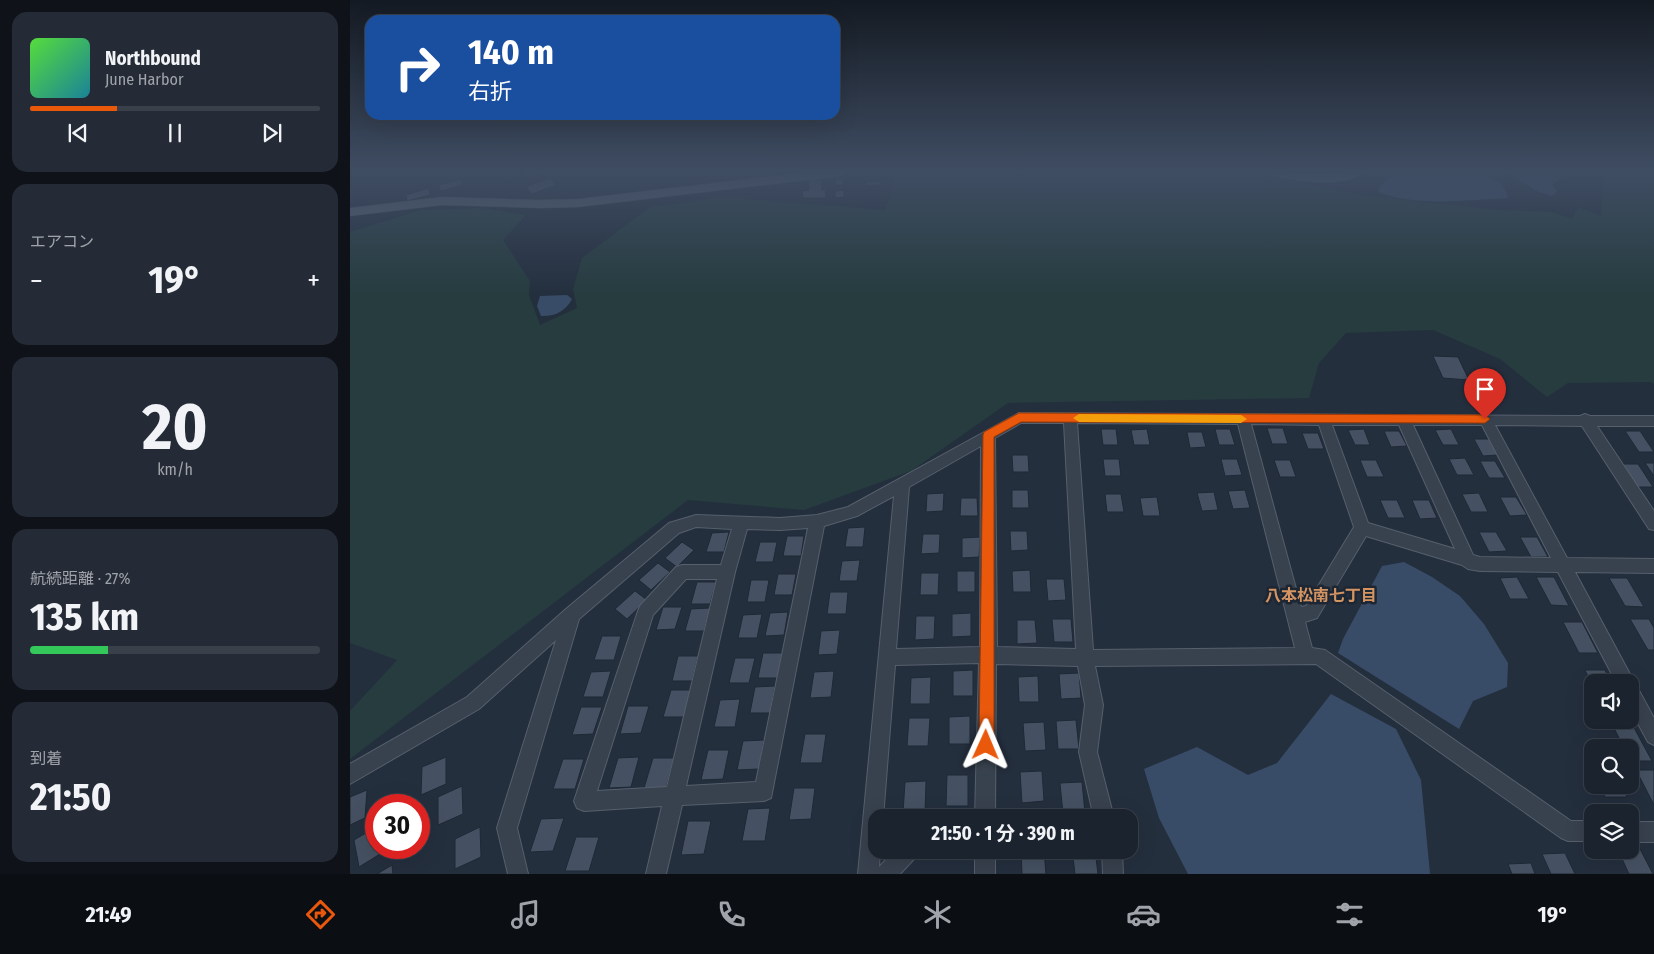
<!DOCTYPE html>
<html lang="ja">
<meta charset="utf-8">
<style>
:root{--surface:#1b232e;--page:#242b36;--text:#f1f3f6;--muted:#a0a4aa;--line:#39404a;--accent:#ea580c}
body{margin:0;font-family:"Fira Sans Condensed","Noto Sans JP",sans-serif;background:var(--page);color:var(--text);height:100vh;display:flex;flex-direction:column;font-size:19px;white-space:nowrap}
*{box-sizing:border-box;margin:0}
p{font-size:16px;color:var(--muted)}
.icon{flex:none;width:28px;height:28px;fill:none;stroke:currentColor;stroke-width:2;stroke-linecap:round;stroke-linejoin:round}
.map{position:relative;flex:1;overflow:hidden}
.sheet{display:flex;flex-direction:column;gap:12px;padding:12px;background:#0f1319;width:350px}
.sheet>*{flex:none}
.top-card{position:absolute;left:15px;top:15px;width:475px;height:105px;border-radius:15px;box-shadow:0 5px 20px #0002,0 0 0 1px var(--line);background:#1a4fa0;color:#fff;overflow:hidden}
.tools{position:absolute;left:1234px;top:674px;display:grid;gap:10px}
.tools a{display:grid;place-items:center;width:55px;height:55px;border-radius:10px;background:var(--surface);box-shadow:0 5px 20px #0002,0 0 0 1px var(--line);font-size:25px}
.speed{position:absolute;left:15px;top:794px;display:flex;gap:10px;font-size:25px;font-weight:700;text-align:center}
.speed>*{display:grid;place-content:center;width:65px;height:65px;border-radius:50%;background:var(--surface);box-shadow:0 5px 20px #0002,0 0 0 1px var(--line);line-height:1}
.speed .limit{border:8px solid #d22;background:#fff;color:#111}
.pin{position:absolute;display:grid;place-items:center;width:42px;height:42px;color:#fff;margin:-51px -21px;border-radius:50% 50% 50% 0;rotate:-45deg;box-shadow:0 0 5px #0007}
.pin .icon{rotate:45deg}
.me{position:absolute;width:55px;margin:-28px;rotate:1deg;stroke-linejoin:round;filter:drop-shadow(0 0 4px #0008)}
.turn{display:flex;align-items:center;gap:18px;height:105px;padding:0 20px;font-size:22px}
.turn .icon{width:65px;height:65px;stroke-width:2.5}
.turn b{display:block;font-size:35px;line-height:42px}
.big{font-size:38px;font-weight:700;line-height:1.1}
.sheet .widget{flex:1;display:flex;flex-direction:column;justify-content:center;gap:8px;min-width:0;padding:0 18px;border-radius:15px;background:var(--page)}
.sheet .dial{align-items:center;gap:0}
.dial b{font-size:65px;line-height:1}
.song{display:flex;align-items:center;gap:15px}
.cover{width:60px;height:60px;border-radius:8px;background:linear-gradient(135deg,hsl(110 70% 55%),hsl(190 70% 35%))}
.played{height:5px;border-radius:2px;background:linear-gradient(90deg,var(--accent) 30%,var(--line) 30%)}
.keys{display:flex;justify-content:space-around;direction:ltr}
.heat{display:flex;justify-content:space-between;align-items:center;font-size:28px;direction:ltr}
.charge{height:8px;border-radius:4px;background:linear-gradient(90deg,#34c759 27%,var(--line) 0)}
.trip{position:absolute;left:518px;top:809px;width:270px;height:50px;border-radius:15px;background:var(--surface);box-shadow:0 5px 20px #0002,0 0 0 1px var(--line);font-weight:700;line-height:50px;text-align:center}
.dock{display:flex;height:80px;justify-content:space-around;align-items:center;background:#0b0e12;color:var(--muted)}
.dock .icon{width:35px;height:35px}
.dock .active{color:var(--accent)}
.dock b{font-size:22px;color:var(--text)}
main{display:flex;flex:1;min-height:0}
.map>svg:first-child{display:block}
.green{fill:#263c3f}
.water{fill:#394c67}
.building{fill:#455162;stroke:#1f2835}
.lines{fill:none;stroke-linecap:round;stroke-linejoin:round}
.minor-casing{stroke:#565f6c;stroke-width:2}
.major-casing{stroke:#414a57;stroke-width:1}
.minor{fill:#38414e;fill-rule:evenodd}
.major{fill:#56606e;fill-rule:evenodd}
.route{fill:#ea580c;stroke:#983908}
.slow{fill:#f59e0b}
.labels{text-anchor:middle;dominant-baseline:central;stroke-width:5;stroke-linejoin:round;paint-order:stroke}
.neighbourhood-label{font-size:16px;font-weight:bold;fill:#d59563;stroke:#1d2633}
</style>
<main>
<section class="sheet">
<div class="widget">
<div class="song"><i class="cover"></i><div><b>Northbound</b><p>June Harbor</p></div></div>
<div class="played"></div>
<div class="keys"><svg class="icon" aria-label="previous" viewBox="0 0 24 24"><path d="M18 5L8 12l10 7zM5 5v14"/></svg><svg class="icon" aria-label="pause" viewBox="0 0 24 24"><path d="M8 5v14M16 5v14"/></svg><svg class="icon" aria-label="next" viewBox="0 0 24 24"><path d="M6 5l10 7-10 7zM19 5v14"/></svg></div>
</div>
<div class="widget"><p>エアコン</p>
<div class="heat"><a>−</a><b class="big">19°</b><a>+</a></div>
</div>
<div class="widget dial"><b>20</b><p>km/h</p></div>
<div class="widget"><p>航続距離 · 27%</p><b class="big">135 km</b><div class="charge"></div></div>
<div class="widget"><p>到着</p><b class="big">21:50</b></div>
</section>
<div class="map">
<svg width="1304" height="874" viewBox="0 0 1304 874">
<rect width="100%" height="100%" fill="#242f3e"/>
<path class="green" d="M575,172H902L1011,195L1147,210L1202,212L1222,219L1228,207L1251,216L1254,172H1304V384L1301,382L1218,383L1197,397L1150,359L1083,330L996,333L969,363L959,398L658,403L561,471L454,510L338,500L0,759V711L47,660L0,643V232L71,210L132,208L176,215L153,240L180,281L179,295L190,325L227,308L223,289L232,258L300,207L374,197L536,210L545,175Z"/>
<path class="water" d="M1047,172H1140L1138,173L1137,178C1150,182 1155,184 1158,198C1119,200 1065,207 1028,192L1030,186Z
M1155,172H1214L1207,182L1202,184L1207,191L1202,196L1189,192Z
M217,295L222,299C216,311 204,317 191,316L187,306L190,296Z
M1054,562L1082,577L1110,596L1134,624L1158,663L1157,687L1123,701L1109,729L988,653L993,639L1032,566Z
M981,694L1046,729L1071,780L1080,874H838L809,818L794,769L847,747L898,775L927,763Z"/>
<path class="building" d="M172,172H194L179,178Z
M200,178L206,185L182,194L176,187Z
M493,178L494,185H485V179Z
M111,179L113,185L90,191L89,185Z
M471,179L472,190L475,189L476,198H453L452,191L459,190L458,180Z
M530,181V185L515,186L516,182Z
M79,188L80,195L57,201L56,195Z
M494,190V197L485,198V191Z
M1083,356L1108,357L1119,380L1093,378Z
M917,428H933L938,444H922Z
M751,429H766L768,445H753Z
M797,429L800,445H784L781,430Z
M865,429H880L885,445H869Z
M1014,429L1020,445H1005L998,430Z
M1101,429L1109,445H1093L1085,430Z
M1034,431H1049L1057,446L1041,447Z
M1275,431H1290L1304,452H1289Z
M837,432H852L856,447L840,448Z
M952,433H968L974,449H958Z
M1124,439H1139L1148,455L1133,456Z
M662,455H678L679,472H663Z
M1115,458L1124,475H1107L1099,459Z
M753,459H769L771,476H755Z
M871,459H887L892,475L875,476Z
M924,460H940L946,477H930Z
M1010,460H1026L1034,477H1017Z
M1130,461H1145L1155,478H1139Z
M1295,463H1304V476Z
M1272,464H1288L1303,487H1287Z
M662,490H678L679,508H662Z
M895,490L900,508L883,509L878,491Z
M864,492L868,510L852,511L847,493Z
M594,493L593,511L576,512L577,494Z
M1129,493L1138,512H1121L1112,494Z
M755,494H771L774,512H757Z
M807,497L810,516H793L790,498Z
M1150,497H1166L1177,515L1160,516Z
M611,498H627L628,516H610Z
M1030,500H1047L1055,518H1038Z
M1062,500H1079L1087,518L1070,519Z
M515,527L513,547H495L498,528Z
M660,531H677L678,550L661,551Z
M379,532L374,552H356L362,533Z
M1129,532H1146L1157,551L1139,552Z
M573,534H590L589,553L571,554Z
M437,536H454L451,556H433Z
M630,537L629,557L612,558V538Z
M1170,537H1187L1198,557H1181Z
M332,542L344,550L327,567L315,558Z
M410,542H427L423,562H405Z
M510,560L507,581H489L492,561Z
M308,563L320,572L301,590L289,580Z
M680,570L681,592H663L662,571Z
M607,571H625V592H607Z
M571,573H589L588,595H570Z
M428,574H446L442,595H424Z
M1167,577L1179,599H1160L1150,578Z
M1186,577H1204L1219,606L1201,605Z
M1259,578H1277L1294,607L1275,606Z
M696,579H714L716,600L698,601Z
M401,580H419L415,602H397Z
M347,582H366L360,604H341Z
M285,591L297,600L277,619L265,609Z
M480,592H498L496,614H477Z
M313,607H332L325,629L306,630Z
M360,608L354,631H335L341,609Z
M438,612L434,635L415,636L420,613Z
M621,613V636L602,637V614Z
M412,614L407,638H388L393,615Z
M566,616H585L584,639L565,640Z
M702,619H721L723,642H704Z
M1280,619H1299L1304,628V650H1298Z
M667,620H685L687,643L667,644Z
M1213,622H1232L1248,653H1229Z
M490,630L487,654L468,655L471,631Z
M252,636H271L264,660H244Z
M413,653H432L428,678H408Z
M328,656H348L342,681H322Z
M385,658H405L399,683H379Z
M623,670V696H603V671Z
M1235,670H1255L1261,682H1242V685Z
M261,671L253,697H233L241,672Z
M484,671L481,697L460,698L464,672Z
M729,673L731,698L711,699L709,674Z
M688,676L689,702H669L668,677Z
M581,677L580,704H560L561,678Z
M425,686L420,713H400L405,687Z
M321,690H341L334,717H313Z
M390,699L385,727H364L370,700Z
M278,706H299L291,733L270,734Z
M231,707H252L243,734L222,735Z
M620,716V744H599V717Z
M559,718H580L578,746H557Z
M726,720L729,749H708L706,721Z
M694,722L696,750L675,751L673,723Z
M1262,724H1282L1302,761H1281L1280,748H1274Z
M455,734H476L472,763H450Z
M414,740L409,769L387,770L393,741Z
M358,750H379L373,779L351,780Z
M96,757V784L71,795L72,767Z
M289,757L281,787L259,788L268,758Z
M303,758H324L316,788H294Z
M213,759H234L225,789H203Z
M1286,770H1304V805Z
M692,771L694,801L672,803L670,772Z
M597,775H618V806H596Z
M576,781L575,813H553L555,782Z
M732,782L735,813L713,814L710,783Z
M1249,785H1271L1277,797H1255Z
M112,786L113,814L88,825V797Z
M444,788H465L461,819L439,820Z
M17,790L15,818L0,825V797Z
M420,808L415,841H392L398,809Z
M214,818L203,851L180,852L191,819Z
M338,821H361L354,854L331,855Z
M26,827V848H35V851L9,867L4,840Z
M130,827L131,857L105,869V839Z
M226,837H249L239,871H215Z
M1289,847L1303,874H1279L1268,850Z
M694,850L696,874H672L671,851Z
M722,850H745L748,874H725Z
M1215,853L1225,874H1201L1192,854Z
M1181,863L1185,874H1162L1158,864Z
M42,865L43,874H27Z"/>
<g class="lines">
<g class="minor-casing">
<path id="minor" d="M669,413L1230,416L1235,414L1240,416H1304V426H1247L1304,511V530L1299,529L1232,426L1145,425L1217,558L1304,559V573L1225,572L1281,676L1283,683L1286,685L1304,718V745L1298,742L1280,709V682H1266L1208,572L1130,571L1118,569L1112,565L1016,536L967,618L955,622L962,648L975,650L1221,821H1242V841H1218L1211,838L966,664L745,666L753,705L747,752L764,818H744L729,752L735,705L728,666L646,664L645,818H625L629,663L545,665L533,818H526V850H530L529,867L545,850H569L566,857L550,874H508L544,496L507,516L474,526L421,798L414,801L332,805L316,874H296L312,806L234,811L227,808L224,801L288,611L290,606L326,567L332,565H371L382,529L346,527L329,533L229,619L167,828L178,874H158L147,828L206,640L129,709L0,784V764L117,697L216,609L319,523L346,515L430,518L467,515L498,507ZM671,423H714L726,649L647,647L645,438ZM727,423L888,424L945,648L743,650ZM901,424L969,425L1004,527L956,606L951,607ZM982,425H1049L1105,549L1018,523ZM1063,425H1132L1201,558L1130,557L1123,555ZM631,446L630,647L546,649L559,487ZM458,528L406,782L336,786L385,572L397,529L430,530ZM336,579H367L317,787L247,791L303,615Z
M1280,822H1304V842H1280Z
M625,850H645V874H625Z
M752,850H772L773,874H753Z"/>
</g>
<g class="major-casing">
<path id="major" d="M458,172H497L491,176L228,207L190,208L92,205L0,216V208L92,197L190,200L228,199Z
M917,172L965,175L1012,172C995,190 941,180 919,175Z"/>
</g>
<use href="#minor" class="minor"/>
<use href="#major" class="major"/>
</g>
<linearGradient id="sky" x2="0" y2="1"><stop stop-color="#141a22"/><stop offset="0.58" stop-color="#3f4d63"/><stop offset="1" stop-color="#3f4d63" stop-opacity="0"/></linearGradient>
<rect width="1304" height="295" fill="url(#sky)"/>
<path class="route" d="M669,413L1135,415L1140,419L1135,423L671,422L644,437V745L642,751L636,753L631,751L629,745L633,435L634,432Z"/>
<path class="slow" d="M729,414L891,415L897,419L891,423L729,422L723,418Z"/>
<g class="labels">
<g class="neighbourhood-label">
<text x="971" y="595">八本松南七丁目</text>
</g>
</g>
</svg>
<div class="tools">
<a><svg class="icon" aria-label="sound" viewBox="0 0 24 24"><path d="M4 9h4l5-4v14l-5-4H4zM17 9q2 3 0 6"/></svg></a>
<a><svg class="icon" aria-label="search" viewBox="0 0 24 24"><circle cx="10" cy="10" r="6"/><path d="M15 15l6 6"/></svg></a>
<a><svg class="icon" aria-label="layers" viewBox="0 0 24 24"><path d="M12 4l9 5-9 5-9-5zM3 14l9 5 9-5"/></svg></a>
</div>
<div class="speed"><div class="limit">30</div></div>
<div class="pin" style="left:1135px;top:419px;background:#d93025"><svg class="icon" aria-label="arrive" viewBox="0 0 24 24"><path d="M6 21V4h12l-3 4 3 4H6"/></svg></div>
<svg class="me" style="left:636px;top:745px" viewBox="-20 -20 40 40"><path d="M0-17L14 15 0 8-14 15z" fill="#ea580c" stroke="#fff" stroke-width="4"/></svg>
<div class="trip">21:50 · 1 分 · 390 m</div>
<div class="top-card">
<div class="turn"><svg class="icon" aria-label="right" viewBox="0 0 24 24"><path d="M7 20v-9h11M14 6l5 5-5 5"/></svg><div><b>140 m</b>右折</div></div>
</div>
</div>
</main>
<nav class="dock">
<b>21:49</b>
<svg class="icon active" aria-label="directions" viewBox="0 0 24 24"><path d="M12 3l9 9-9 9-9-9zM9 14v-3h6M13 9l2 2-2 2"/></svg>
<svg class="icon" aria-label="music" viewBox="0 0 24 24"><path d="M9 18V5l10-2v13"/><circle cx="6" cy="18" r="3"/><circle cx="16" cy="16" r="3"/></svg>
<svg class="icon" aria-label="phone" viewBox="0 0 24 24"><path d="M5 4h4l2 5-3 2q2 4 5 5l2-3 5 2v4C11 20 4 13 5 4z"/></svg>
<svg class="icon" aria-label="climate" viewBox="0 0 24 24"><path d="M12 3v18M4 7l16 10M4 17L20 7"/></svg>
<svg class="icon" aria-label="car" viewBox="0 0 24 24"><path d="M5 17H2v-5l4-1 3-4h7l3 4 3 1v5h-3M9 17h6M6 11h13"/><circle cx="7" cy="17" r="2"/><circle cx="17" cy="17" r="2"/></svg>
<svg class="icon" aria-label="filters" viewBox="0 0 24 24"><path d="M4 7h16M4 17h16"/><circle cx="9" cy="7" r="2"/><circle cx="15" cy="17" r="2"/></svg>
<b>19°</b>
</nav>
